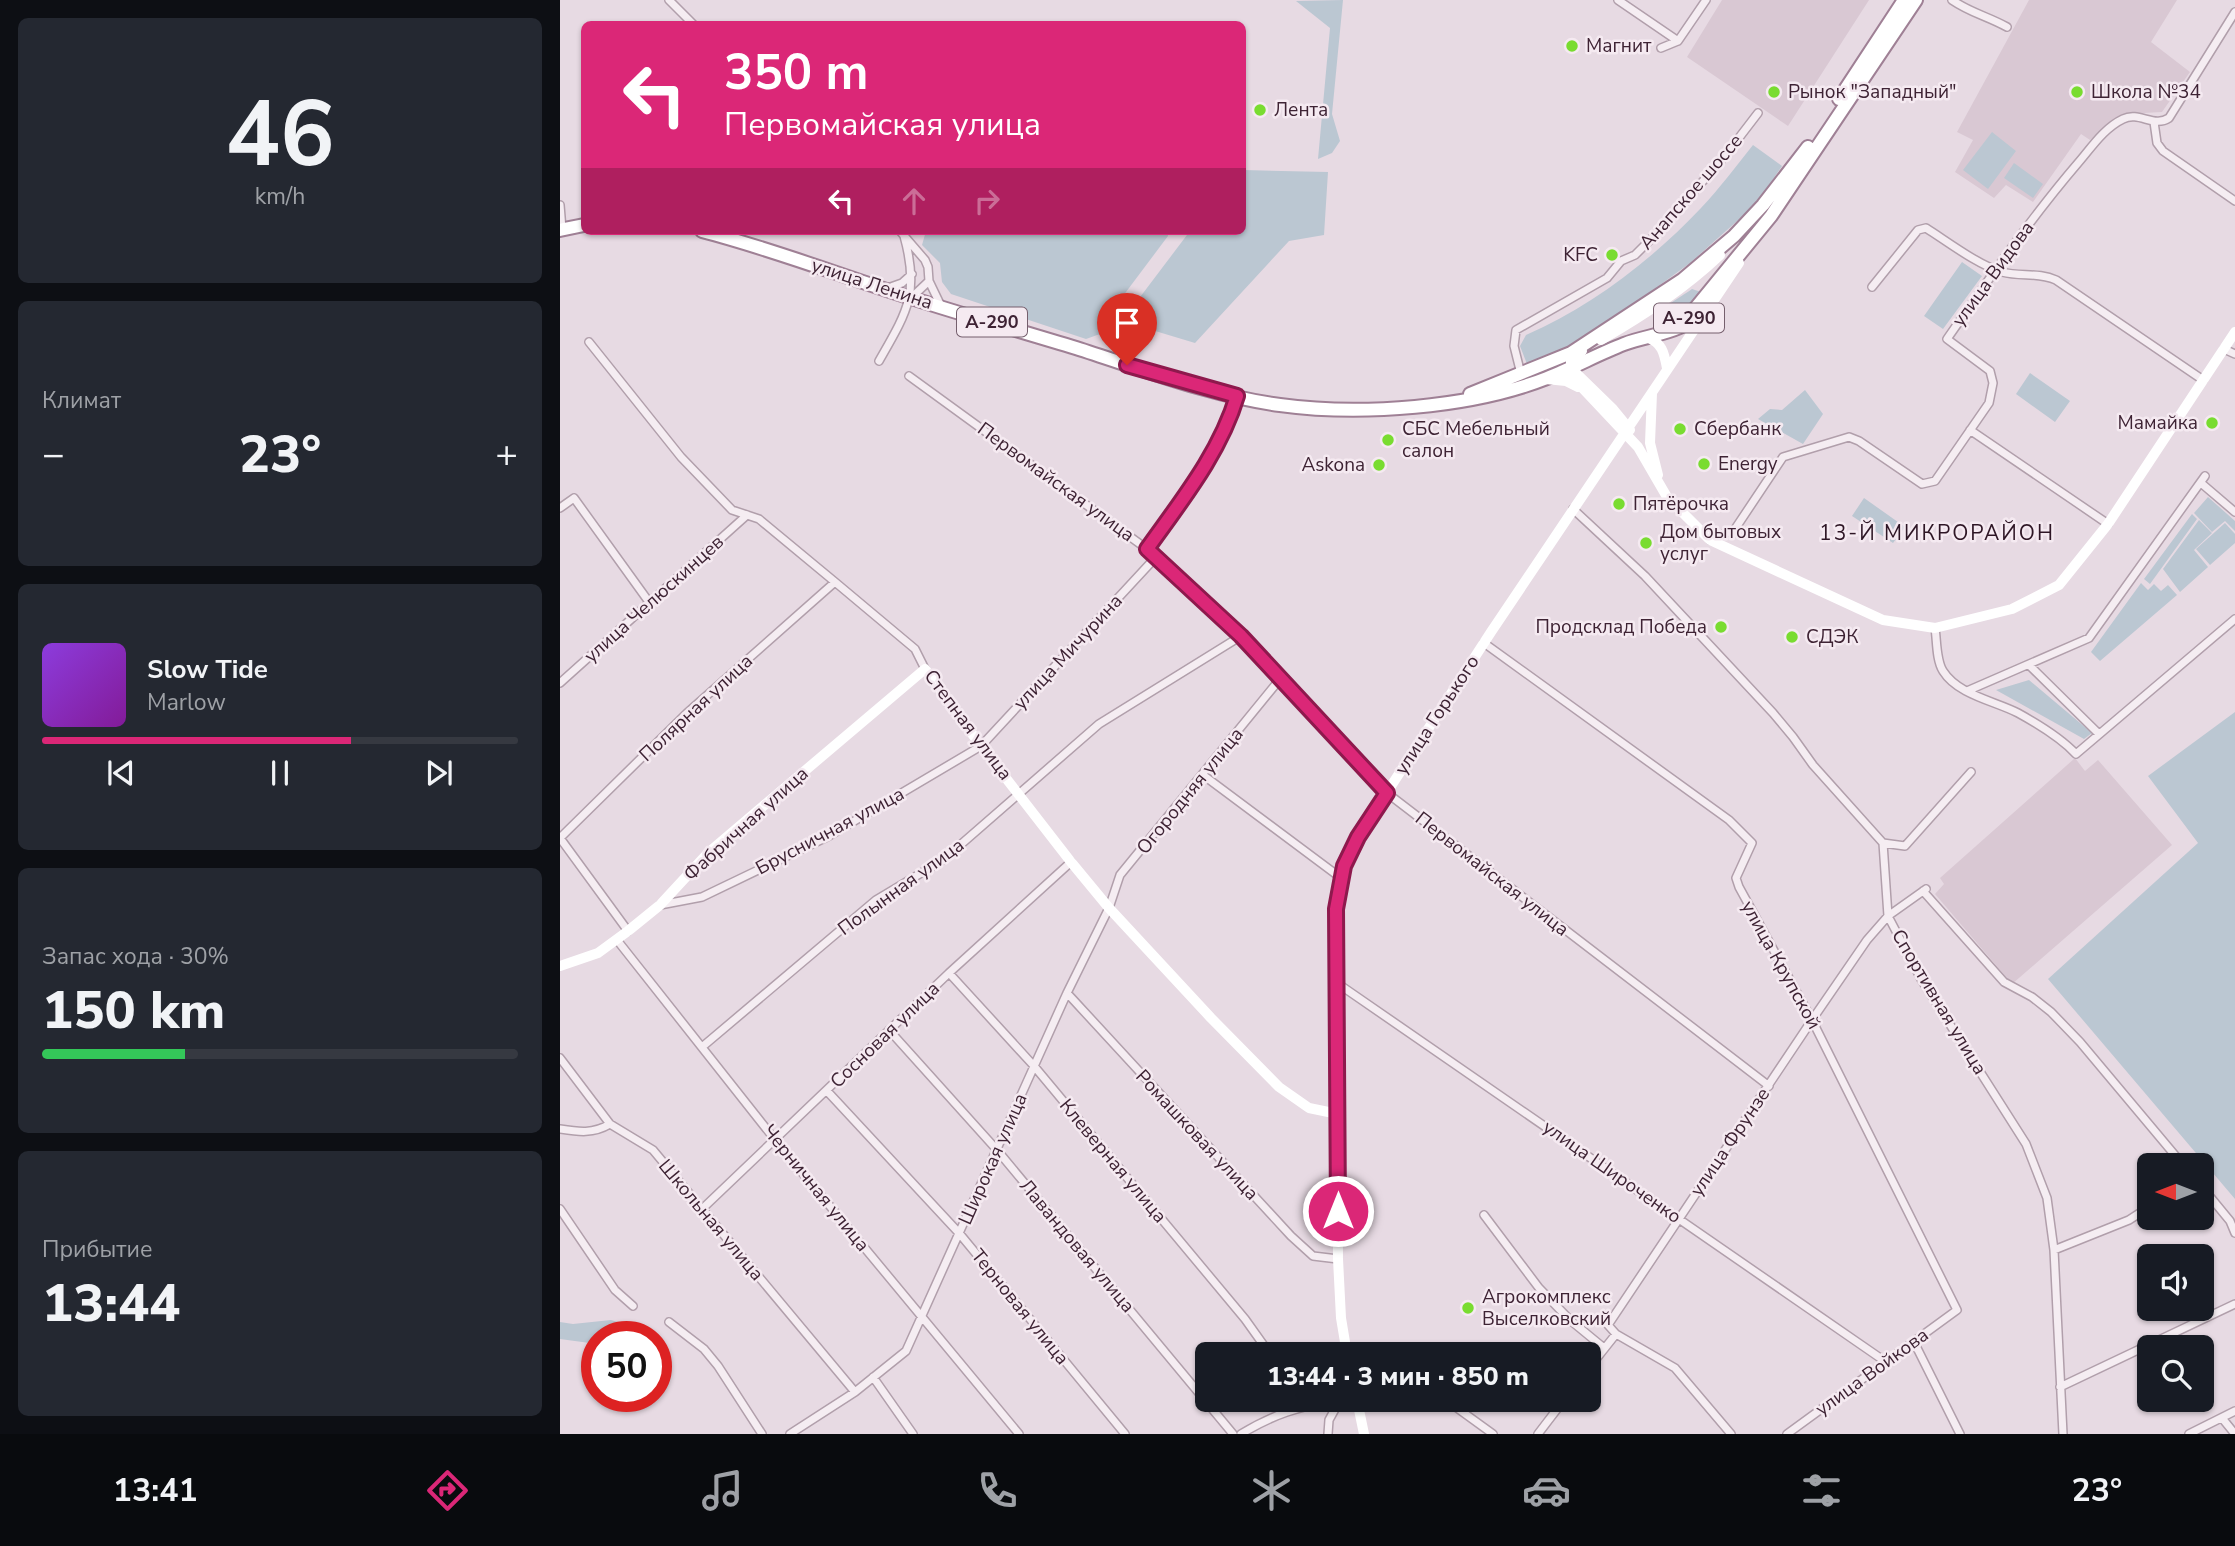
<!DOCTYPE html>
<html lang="ru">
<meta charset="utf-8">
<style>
:root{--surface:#171b24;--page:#242831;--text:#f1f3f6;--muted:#9ea1a6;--line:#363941;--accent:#db2777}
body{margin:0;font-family:"Nunito Sans",sans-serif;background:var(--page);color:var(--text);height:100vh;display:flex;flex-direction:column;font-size:26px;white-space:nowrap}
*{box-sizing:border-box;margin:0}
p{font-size:23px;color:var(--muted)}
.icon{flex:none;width:38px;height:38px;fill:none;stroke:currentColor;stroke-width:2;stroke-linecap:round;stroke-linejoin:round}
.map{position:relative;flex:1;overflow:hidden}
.details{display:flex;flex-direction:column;gap:18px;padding:18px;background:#0d0f14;width:560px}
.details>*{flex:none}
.top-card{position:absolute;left:21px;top:21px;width:665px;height:214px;border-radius:10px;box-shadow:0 2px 5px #0004;background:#db2777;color:#fff;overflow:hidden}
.needle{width:46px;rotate:270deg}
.buttons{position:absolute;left:1577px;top:1153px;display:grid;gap:14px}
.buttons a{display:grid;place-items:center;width:77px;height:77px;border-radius:10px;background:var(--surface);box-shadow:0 2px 5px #0004;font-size:35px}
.speed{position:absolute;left:21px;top:1321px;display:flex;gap:14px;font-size:35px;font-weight:700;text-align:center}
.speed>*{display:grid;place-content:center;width:91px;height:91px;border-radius:50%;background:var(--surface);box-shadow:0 2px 5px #0004;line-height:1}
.speed .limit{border:10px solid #d22;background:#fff;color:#111}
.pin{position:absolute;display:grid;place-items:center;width:60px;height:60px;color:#fff;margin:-72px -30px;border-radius:50% 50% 50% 0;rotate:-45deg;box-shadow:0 0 7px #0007}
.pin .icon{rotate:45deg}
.me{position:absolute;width:77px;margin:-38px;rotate:0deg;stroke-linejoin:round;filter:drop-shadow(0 0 5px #0008)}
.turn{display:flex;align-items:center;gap:24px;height:147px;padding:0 28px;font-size:32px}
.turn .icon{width:91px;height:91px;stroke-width:2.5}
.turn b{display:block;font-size:49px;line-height:60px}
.lanes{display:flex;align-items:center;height:66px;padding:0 28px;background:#0003;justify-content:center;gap:35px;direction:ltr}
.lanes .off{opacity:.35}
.big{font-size:52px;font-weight:800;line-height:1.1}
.details .tile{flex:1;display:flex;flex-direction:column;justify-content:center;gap:10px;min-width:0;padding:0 24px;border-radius:10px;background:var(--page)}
.details .dial{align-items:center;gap:0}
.dial b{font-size:91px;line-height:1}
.song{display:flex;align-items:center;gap:21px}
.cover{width:84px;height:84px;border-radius:10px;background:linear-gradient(135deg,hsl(270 70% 55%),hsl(290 70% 35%))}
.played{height:7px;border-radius:4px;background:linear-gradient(90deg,var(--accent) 65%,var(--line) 65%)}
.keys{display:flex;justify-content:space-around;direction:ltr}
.heat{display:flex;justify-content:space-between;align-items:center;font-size:38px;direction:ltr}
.charge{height:10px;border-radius:5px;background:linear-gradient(90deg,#34c759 30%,var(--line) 0)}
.trip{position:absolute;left:635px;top:1342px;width:406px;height:70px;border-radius:10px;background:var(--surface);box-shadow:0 2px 5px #0004;font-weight:800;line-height:70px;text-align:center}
.tabs{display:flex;height:112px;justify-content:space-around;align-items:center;background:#090b0e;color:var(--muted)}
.tabs .icon{width:49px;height:49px}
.tabs .active{color:var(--accent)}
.tabs b{font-size:32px;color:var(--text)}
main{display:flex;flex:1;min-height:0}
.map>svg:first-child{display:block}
.built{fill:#d9c8d3}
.green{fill:#bbc7d2}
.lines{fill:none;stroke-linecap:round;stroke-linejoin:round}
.street-casing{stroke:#b19fab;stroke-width:10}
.highway-casing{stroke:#9f8095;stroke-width:16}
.street{stroke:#f5edf2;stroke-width:7}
.secondary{stroke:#fff;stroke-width:10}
.highway{stroke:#fff;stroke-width:12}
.route-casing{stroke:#8e194d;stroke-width:18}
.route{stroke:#db2777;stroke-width:12}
.poi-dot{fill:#79dc30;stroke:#f5eaf1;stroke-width:2.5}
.labels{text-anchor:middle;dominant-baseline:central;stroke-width:5;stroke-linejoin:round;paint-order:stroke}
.shield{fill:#f5eaf1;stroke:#755f6d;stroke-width:2}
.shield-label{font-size:18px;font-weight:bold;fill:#3e2334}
.poi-label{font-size:19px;fill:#3e2334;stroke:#f5eaf1;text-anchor:start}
.street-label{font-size:19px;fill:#3e2334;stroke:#f5eaf1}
.neighbourhood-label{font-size:21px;letter-spacing:2px;fill:#2e1625;stroke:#f5eaf1}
</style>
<main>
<section class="details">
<div class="tile dial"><b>46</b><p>km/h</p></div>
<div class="tile"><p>Климат</p>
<div class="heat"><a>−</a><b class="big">23°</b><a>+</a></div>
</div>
<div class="tile">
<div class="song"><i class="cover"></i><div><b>Slow Tide</b><p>Marlow</p></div></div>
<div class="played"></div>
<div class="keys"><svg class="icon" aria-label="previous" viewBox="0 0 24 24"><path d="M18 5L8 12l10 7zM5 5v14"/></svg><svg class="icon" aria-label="pause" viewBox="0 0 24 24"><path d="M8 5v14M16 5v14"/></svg><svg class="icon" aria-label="next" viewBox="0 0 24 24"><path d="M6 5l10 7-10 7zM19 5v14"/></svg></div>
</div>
<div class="tile"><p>Запас хода · 30%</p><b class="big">150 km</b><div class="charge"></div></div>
<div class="tile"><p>Прибытие</p><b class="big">13:44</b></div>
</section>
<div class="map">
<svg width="1675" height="1434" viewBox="0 0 1675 1434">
<rect width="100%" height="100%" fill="#e7dae3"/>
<path class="built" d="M1162,0H1309L1228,126L1127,57Z
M1469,0H1617L1591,42L1630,72L1602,112L1565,114L1530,140L1521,134L1473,202L1446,185L1434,198L1395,172L1413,140L1397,132Z
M1515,758L1525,771L1538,760L1612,845L1452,984L1375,894L1384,884L1380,878Z"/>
<path class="green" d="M783,0L772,114L780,141L772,153L758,159L770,28L736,1Z
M1432,132L1456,151L1428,189L1403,170Z
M1193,145L1222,166L1205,191L1185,214L1130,263L1048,323L1003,349L973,363L967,364L960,346L966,335C1031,307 1093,259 1141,208C1160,188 1176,166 1193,145Z
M1454,163L1483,184L1473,198L1444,178Z
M683,170L768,172L764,235L729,241L635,343L562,321L630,231H682Z
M366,231H607L608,236L554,308L540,334L526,339L391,294L382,282L380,263L362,245Z
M1402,262L1422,276L1383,329L1364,316Z
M1132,289L1141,292L1114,325L1100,329L1095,326C1095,309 1120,298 1132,289Z
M1470,373L1510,401L1495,422L1456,394Z
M1245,390L1263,414L1243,444L1198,419L1210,409L1222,410Z
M1648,497L1675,521V531L1665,521L1652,532L1634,513Z
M1304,498L1345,527L1333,543L1292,516Z
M1632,514L1637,519L1590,584L1584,579Z
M1639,520L1652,533L1634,550L1648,567L1620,592L1603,569Z
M1665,523L1675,534V543L1650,565L1636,549Z
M1581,583L1588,590L1594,584L1601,591L1608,585L1617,595L1540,661L1531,652Z
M1469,680L1532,733L1524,739L1436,690Z
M1675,712V1199L1488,979L1638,843L1588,776Z
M51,1320L68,1325L58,1337H37V1344L0,1339V1322L13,1324Z"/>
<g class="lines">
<g class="street-casing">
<path id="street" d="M109,0L133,24
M1058,0L1118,41
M1392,0C1411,13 1427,16 1447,27
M1101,48L1118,41L1146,0
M1594,122L1597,143L1603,151L1675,201
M0,205L2,229
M340,231L365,260L368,267L369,281L351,298
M369,281L381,306
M1312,287L1358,230L1366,228C1388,242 1418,265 1442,272C1461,277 1478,272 1496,280L1643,380
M325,289L342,283L352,274
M29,342L121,457L172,510L199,519L275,582L355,649L365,669
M1664,349L1675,354
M319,361C347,312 360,293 344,236
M961,374L954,346L956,330L1047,278L1061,261L1075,255L1099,231L1165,156L1198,113
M349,376L587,549L681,636L827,793L1209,1086
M1410,430L1548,524
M1641,483L1675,512
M0,508L14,498L89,602
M1013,509L1085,576L1213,713L1233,737L1253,765L1323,843L1328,916L1361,979L1466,1144L1487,1198L1494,1250L1503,1434
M1150,540L1175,529L1223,457L1289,437L1299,441L1362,484L1375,481L1429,403L1433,383L1430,371L1387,339C1429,279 1470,219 1518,163C1531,148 1544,128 1563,119C1579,111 1594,128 1609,118L1675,12
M587,549C621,501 660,453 677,396
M1375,628C1377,641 1376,660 1383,671C1398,695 1435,701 1458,713C1478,724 1500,737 1516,754L1675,619
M924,643L1169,820L1192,843L1176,878L1179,887L1252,1020L1397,1310L1227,1434
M1469,665L1539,734
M0,683L187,515
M1407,691L1529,638L1645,476
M643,775L781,878
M0,838L127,713L275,582
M0,838L68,931
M1323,843L1345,846L1411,772
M1363,891L1444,982L1472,997L1491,1012L1520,1042L1624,1166
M100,905L142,897L269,836L421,746L596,557
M57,940L216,1141L459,1434
M389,973L474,1066L685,1319L710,1354
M777,983L1326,1362
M507,993L731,1236L753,1256L778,1259
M329,1030L437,1150L673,1434
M142,1047L316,900L383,860L539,724L681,636
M0,1058L50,1124L93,1150L295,1392
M267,1091L399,1233L565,1434
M0,1129C19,1132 33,1134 50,1124
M1642,1187L1670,1221L1675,1233
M0,1209L55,1290L73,1306
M141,1210L389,973L511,862
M924,1215L979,1288L1010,1320L1044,1348
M1494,1250L1569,1220L1589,1207
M109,1322L144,1349L158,1366L202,1434
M1354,1342L1400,1434
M785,1346L810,1354
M1029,1368L1056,1334
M313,1377L353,1434
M1500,1387L1675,1304
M886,1400L933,1434
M1662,1418L1675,1434
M230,1434L295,1392L346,1351L507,993L549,908L560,875L720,679
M681,1434C714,1414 738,1407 776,1400
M768,1434L769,1420L780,1400
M978,1434L1004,1400
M1171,1434L1115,1368L1056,1334L1048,1325L1252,1020L1307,940L1328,916L1366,889
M1629,1434L1675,1411"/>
</g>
<g class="highway-casing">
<path id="highway" d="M1279,99L1344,0
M0,230L24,225
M142,231C212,249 279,275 348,297C404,315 460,331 516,348C582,369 651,396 720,405C800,416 911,408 987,378C1013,368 1038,354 1064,344C1083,337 1102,335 1120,327L1211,216L1356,0
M910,394L1011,353L1122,280L1174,236L1203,205L1248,147"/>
</g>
<use href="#street" class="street"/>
<path class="secondary" d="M1087,337C1102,343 1104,352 1107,368
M1041,340C1084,315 1124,289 1160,255
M1022,351L1011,360V373L1014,379L1078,447L1107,497L1150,540L1323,620L1375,628L1452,609L1499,585L1548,524L1675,332
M1013,370L1052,408L1070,430
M986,379L1006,381L1018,387
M1092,393L1090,443L1098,475
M0,966L38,953L68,931L100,905L149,852L365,669L421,746L511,862L549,908L651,1018L719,1087L749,1108L778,1114
M787,1354L781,1318L778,1259L776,909L784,866L798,837L931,632L1179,263
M797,1400L804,1434"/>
<use href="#highway" class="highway"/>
</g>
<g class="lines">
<g class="route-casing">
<path id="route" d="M567,365L677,396C660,453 621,501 587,549L681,636L827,793L798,837L784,866L776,909L778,1211"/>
</g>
<use href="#route" class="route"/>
</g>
<g class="poi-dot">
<circle cx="1012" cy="46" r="7"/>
<circle cx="1214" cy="92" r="7"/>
<circle cx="1517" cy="92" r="7"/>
<circle cx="700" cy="110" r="7"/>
<circle cx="1052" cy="255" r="7"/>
<circle cx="1652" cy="423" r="7"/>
<circle cx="1120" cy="429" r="7"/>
<circle cx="828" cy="440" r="7"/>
<circle cx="1144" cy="464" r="7"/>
<circle cx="819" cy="465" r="7"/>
<circle cx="1059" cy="504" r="7"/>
<circle cx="1086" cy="543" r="7"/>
<circle cx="1161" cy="627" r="7"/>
<circle cx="1232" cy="637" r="7"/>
<circle cx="908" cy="1308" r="7"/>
</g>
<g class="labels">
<g class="shield">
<rect x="1094" y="303.5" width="70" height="29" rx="5"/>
<rect x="397" y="307.5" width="70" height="29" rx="5"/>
</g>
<g class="shield-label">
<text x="1129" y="318">А-290</text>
<text x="432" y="322">А-290</text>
</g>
<g class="poi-label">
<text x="1026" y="46">Магнит</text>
<text x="1228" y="92">Рынок "Западный"</text>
<text x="1531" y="92">Школа №34</text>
<text x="714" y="110">Лента</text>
<text x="1038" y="255" text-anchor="end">KFC</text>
<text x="1638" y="423" text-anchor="end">Мамайка</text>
<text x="842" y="429">СБС Мебельный<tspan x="842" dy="22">салон</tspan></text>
<text x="1134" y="429">Сбербанк</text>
<text x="1158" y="464">Energy</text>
<text x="805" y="465" text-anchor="end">Askona</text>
<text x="1073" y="504">Пятёрочка</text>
<text x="1100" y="532">Дом бытовых<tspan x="1100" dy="22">услуг</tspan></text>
<text x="1147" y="627" text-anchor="end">Продсклад Победа</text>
<text x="1246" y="637">СДЭК</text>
<text x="922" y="1297">Агрокомплекс<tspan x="922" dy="22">Выселковский</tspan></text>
</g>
<g class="street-label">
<text transform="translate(1131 192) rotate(-49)">Анапское шоссе</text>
<text transform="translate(1433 274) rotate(-54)">улица Видова</text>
<text transform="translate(312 284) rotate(18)">улица Ленина</text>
<text transform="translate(496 482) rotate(36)">Первомайская улица</text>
<text transform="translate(94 599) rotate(-42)">улица Челюскинцев</text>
<text transform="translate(508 652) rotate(-47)">улица Мичурина</text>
<text transform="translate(136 708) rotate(-43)">Полярная улица</text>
<text transform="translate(877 715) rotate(-57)">улица Горького</text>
<text transform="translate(408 725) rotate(53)">Степная улица</text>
<text transform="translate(630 791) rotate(-51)">Огородняя улица</text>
<text transform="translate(186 824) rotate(-42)">Фабричная улица</text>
<text transform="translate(270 831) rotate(-28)">Брусничная улица</text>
<text transform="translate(932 874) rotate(38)">Первомайская улица</text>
<text transform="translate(341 887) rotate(-36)">Полынная улица</text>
<text transform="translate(1221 965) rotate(61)">улица Крупской</text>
<text transform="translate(1379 1002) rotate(59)">Спортивная улица</text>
<text transform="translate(325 1035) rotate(-44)">Сосновая улица</text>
<text transform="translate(637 1135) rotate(47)">Ромашковая улица</text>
<text transform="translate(1170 1142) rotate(-56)">улица Фрунзе</text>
<text transform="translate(433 1159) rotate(-66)">Широкая улица</text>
<text transform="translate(553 1161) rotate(50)">Клеверная улица</text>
<text transform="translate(1052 1172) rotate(35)">улица Широченко</text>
<text transform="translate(256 1188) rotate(51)">Черничная улица</text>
<text transform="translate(151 1220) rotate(50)">Школьная улица</text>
<text transform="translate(517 1246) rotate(50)">Лавандовая улица</text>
<text transform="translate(460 1307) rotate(51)">Терновая улица</text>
<text transform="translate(1312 1372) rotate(-36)">улица Войкова</text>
</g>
<g class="neighbourhood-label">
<text x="1377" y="533">13-Й МИКРОРАЙОН</text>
</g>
</g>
</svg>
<div class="buttons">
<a><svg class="needle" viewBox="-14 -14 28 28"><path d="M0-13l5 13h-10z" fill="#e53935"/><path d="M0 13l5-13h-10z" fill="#9ea1a6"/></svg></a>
<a><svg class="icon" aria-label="sound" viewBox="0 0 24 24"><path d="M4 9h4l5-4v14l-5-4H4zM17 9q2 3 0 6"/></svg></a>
<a><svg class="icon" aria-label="search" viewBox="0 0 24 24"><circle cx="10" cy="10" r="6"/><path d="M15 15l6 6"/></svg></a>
</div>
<div class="speed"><div class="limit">50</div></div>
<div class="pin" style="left:567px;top:365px;background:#d93025"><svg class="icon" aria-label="arrive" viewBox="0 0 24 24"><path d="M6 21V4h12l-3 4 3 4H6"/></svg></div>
<svg class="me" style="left:778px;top:1211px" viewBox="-20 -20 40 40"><circle r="17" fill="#db2777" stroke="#fff" stroke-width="3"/><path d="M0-11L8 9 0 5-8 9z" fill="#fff"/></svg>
<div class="trip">13:44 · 3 мин · 850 m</div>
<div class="top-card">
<div class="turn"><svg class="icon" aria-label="left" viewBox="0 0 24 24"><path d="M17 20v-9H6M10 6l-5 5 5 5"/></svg><div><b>350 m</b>Первомайская улица</div></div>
<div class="lanes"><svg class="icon" aria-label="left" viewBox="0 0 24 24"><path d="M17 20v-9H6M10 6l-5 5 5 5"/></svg><svg class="icon off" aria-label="ahead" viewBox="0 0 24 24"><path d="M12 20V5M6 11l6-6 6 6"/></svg><svg class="icon off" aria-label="right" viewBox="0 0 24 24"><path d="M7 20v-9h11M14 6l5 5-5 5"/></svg></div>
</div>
</div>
</main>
<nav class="tabs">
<b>13:41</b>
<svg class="icon active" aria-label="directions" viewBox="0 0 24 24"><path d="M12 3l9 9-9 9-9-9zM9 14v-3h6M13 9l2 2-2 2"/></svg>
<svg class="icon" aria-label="music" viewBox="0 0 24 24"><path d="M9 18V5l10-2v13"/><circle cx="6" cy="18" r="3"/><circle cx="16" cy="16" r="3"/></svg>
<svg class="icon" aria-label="phone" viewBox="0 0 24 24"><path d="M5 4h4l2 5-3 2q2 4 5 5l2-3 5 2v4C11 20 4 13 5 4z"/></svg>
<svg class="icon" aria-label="climate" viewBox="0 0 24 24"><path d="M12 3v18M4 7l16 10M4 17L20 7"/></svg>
<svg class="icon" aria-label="car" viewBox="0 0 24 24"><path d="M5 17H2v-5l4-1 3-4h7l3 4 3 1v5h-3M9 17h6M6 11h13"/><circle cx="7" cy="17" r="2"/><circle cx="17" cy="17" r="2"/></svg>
<svg class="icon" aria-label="filters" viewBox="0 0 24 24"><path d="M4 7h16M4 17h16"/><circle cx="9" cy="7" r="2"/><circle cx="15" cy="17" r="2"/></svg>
<b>23°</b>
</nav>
